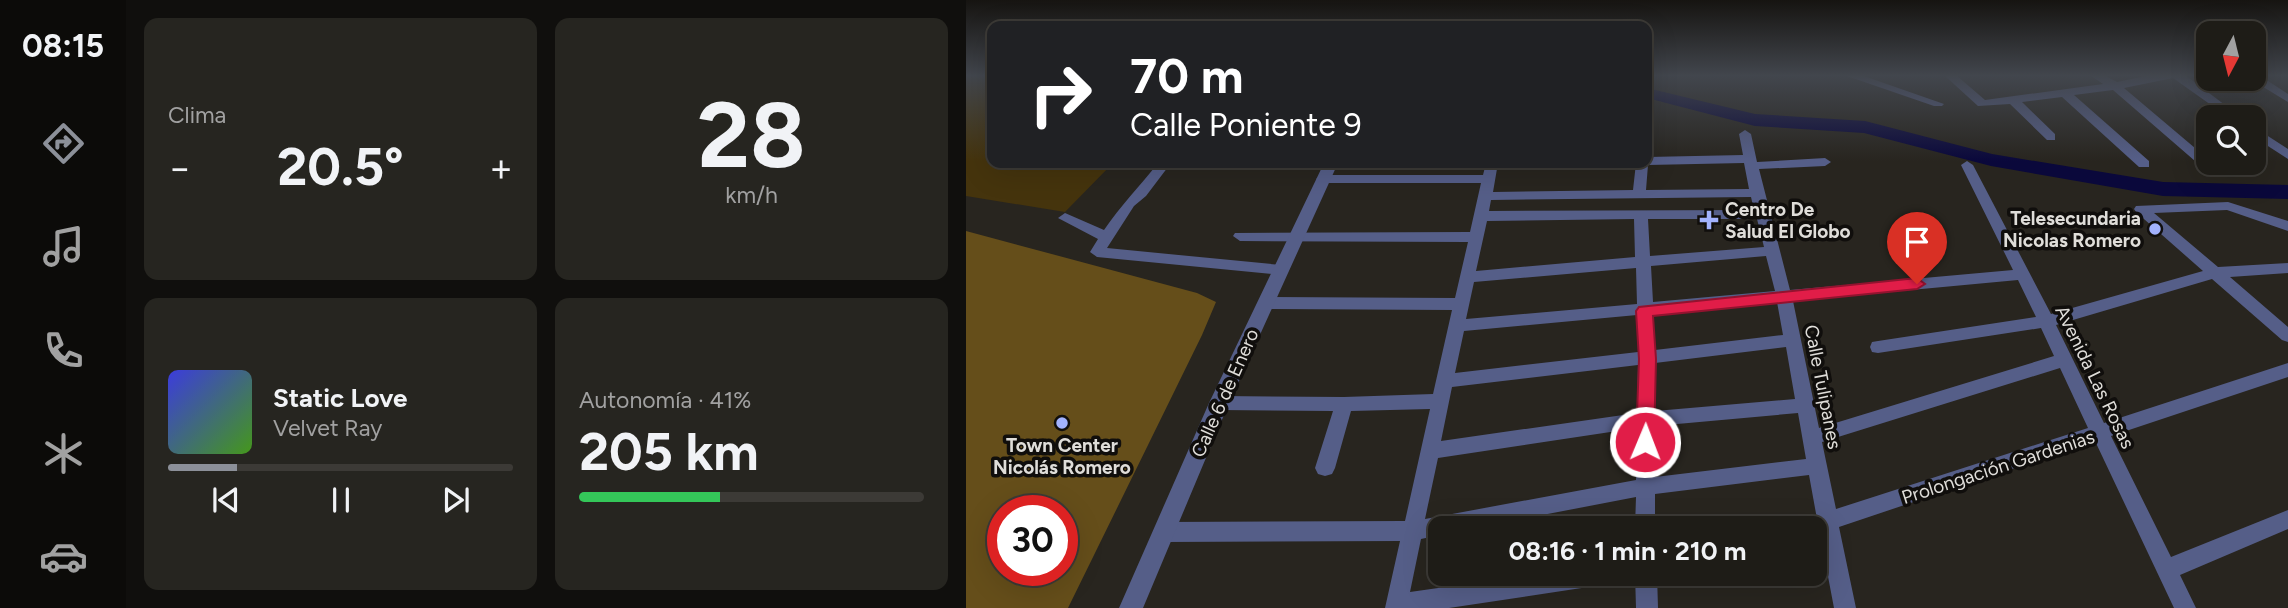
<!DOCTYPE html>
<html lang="es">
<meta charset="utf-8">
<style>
:root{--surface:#1e1c17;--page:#262520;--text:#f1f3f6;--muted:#a1a1a1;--line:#3c3a36;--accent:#8c9099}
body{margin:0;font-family:Figtree,sans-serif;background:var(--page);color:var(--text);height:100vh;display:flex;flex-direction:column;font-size:26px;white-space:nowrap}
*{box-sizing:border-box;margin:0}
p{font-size:23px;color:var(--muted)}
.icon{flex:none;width:38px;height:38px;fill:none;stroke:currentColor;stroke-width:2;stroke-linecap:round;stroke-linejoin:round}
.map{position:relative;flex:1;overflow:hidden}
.drawer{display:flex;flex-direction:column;gap:18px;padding:18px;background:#100f0d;width:840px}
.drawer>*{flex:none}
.top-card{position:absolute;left:21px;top:21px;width:665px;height:147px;border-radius:14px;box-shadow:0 7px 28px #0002,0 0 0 2px var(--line);background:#202124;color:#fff;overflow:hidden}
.needle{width:46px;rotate:187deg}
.controls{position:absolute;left:1230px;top:21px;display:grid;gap:14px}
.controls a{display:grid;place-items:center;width:70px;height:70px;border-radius:14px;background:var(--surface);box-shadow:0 7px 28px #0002,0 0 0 2px var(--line);font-size:35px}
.speed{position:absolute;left:21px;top:495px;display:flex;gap:14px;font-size:35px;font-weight:700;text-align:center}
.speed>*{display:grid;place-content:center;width:91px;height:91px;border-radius:50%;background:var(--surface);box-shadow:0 7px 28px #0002,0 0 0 2px var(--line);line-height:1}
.speed .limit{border:10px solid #d22;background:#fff;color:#111}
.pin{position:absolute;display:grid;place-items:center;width:60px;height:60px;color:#fff;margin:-72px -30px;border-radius:50% 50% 50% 0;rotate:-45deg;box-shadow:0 0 7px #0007}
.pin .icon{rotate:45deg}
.me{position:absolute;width:77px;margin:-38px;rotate:1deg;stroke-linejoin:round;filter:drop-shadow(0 0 5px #0008)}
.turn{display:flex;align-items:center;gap:24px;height:147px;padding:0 28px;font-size:32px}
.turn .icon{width:91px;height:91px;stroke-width:2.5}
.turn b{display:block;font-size:49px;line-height:60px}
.big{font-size:52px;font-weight:700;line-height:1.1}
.drawer .widget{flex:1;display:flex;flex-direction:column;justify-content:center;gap:10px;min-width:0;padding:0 24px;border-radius:14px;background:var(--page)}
.drawer .dial{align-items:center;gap:0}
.dial b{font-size:91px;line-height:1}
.song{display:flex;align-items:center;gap:21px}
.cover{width:84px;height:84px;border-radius:10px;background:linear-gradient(135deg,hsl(240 70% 55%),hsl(100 70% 35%))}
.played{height:7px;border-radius:4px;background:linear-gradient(90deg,var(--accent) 20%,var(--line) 20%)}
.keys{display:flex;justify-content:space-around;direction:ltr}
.heat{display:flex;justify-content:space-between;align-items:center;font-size:38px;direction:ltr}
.charge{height:10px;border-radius:5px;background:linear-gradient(90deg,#34c759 41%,var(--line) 0)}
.drawer .tiles{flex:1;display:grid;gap:18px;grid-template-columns:repeat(2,1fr)}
.trip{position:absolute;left:462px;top:516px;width:399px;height:70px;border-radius:14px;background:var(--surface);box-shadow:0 7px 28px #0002,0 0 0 2px var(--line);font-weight:700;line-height:70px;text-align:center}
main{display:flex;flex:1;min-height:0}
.dock{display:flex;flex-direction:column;width:126px;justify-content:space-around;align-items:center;background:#0c0b09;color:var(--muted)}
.dock .icon{width:49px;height:49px}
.dock .active{color:var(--accent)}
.dock b{font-size:32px;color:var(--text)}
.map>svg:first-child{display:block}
.green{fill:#45340d}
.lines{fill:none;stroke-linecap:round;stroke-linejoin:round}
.river{fill:#0a083b;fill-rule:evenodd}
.building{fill:#654e1a;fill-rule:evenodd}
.minor{fill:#555e88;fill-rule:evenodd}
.tertiary{fill:#555e88;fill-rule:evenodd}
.route{fill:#e11d48;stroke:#92132f;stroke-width:2}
.poi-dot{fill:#a2b2fd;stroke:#100e0c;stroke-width:2.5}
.labels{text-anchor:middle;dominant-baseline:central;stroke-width:7;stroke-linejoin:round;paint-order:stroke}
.poi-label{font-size:19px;font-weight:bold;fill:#dfddd9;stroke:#100e0c;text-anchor:start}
.street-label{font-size:19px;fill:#dfddd9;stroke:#100e0c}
</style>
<main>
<nav class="dock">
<b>08:15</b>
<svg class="icon active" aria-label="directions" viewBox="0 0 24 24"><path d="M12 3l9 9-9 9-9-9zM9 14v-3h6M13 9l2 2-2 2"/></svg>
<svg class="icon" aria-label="music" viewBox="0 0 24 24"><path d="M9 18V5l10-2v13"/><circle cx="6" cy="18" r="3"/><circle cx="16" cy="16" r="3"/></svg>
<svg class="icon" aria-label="phone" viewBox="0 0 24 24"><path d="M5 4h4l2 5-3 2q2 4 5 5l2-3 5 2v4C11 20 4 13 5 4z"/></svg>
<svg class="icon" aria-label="climate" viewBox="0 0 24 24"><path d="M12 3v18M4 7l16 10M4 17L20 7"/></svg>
<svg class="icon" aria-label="car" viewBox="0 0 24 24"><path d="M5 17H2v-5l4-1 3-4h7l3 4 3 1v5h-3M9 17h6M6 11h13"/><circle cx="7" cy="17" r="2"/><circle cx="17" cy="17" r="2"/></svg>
</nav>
<section class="drawer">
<div class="tiles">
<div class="widget"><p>Clima</p>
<div class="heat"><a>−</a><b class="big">20.5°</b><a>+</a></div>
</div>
<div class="widget dial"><b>28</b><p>km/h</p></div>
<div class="widget">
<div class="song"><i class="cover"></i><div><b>Static Love</b><p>Velvet Ray</p></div></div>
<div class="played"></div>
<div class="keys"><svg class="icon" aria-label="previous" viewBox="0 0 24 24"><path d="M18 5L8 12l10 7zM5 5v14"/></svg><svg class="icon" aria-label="pause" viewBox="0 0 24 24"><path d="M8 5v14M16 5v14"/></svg><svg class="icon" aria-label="next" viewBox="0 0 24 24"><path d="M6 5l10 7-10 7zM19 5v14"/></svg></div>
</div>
<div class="widget"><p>Autonomía · 41%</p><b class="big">205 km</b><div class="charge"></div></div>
</div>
</section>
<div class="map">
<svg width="1322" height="608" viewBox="0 0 1322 608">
<rect width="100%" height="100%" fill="#28251f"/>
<path class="green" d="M0,75H26V163H147L99,212L0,196Z"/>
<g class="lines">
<path class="river" d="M681,88L789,114L899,121L1026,154L1197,182L1322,185V199L1197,196L1025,166L898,133L789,126L681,98Z"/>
</g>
<path class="building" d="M0,231L231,293L250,302L236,335L102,608H0ZM37,511H96V570H37Z"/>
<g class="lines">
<path class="minor" d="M878,75H895L978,104L976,106H968Z
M978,75H990L1019,100L1137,84L1124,75H1138L1151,82L1185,75H1219L1275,117H1262L1207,78L1158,88L1242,159V163H1247L1254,168V174H1244L1147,90L1108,95L1183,161V167H1173L1096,97L1056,102L1089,134V140H1081L1044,104L1012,106Z
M1288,75H1293L1322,94V102L1284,79H1288Z
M1288,127L1322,149V159L1288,137Z
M779,130L785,134L791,162L859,158L865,162L859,166L793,169L824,290L1047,270L995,165L1001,161L1007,165L1085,314L1237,271L1170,212L1168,209L1170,206L1262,202L1322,221V231L1261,210L1188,213L1252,267L1322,263V273L1264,277L1322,327V342L1316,340L1246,279L1090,325L1138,423L1322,363V377L1145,436L1205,557L1322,510V529L1214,575L1230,608H1208L1129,441L873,527L890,608H868L853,529L850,522L851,519L843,475L689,494V528H669L670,497L509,528H474V535L455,539L444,592L570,574H653L649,581L642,584L483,608H419L434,541L198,542L191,539L188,532L191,525L198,522L439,521L464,409L385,411L369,468L366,474L359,476L352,474L349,468L367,411L253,410L247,408L244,403L247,398L253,396L378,397L467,394L486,310L300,309L292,303L300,297L489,298L502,242L274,241L267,236L269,233L504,232L515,183H357L350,179L357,175H517L520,163H532L527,192L667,190L670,163H681V157L777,155L773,134ZM778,163L783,189L680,190L682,165ZM785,197L788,210L523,211L525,200ZM668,219L669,257L510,271L521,221ZM682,219H791L798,247L684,256ZM800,256L809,291L687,302L685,266ZM670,268L671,304L500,319L508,282ZM1052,280L1070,317L912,341L906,342L904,347L906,352L912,353L1075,328L1088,356L853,428L827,301ZM811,302L817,335L689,350L687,314ZM671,315L672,352L489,373L498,331ZM820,347L829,399L689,411V363ZM672,365L671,413L475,441L486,387ZM1094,368L1122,428L870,509L856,442ZM832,413L840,459L689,477V426ZM671,428L670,480L459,519L472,458Z
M192,163H205L180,196L168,206L141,248L315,265L320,266L323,270L320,274L315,275L131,257L124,252L132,239L92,218L99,213L138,230C155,205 174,186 192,163Z
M669,574H691L692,608H670Z"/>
<path class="tertiary" d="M358,163H372L263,403L177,608H153L243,403Z"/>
</g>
<linearGradient id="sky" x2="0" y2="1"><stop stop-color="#161411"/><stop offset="0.47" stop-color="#42464d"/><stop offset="1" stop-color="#42464d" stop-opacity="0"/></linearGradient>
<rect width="1322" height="161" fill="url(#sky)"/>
<path class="route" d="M951,278L959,284L951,289L687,316L690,359L688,442L686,448L679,450L672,448L670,442L673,359L670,311L673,307Z"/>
<g class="poi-dot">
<path d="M739.5 209.5h7v7h7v7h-7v7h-7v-7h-7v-7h7z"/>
<circle cx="1189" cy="229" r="7"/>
<circle cx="96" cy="423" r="7"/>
</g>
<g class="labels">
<g class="poi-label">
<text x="759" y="209">Centro De<tspan x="759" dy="22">Salud El Globo</tspan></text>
<text x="1175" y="218" text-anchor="end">Telesecundaria<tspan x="1175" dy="22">Nicolas Romero</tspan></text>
<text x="96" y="445" text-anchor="middle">Town Center<tspan x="96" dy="22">Nicolás Romero</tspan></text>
</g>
<g class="street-label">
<text transform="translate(1129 377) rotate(64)">Avenida Las Rosas</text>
<text transform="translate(857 387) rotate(79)">Calle Tulipanes</text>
<text transform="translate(259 393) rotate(-66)">Calle 6 de Enero</text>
<text transform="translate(1032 467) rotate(-18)">Prolongación Gardenias</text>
</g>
</g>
</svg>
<div class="controls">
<a><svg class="needle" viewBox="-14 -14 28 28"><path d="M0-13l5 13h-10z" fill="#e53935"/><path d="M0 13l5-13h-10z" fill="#a1a1a1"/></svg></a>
<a><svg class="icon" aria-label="search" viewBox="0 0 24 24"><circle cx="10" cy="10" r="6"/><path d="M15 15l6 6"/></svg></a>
</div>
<div class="speed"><div class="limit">30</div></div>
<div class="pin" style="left:951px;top:284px;background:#d93025"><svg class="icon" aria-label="arrive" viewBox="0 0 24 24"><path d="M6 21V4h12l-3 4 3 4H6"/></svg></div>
<svg class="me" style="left:679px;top:442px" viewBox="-20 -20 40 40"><circle r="17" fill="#e11d48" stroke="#fff" stroke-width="3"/><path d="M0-11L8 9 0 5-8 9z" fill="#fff"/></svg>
<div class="trip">08:16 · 1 min · 210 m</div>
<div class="top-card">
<div class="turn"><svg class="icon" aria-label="right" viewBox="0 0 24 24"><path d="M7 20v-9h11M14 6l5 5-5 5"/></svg><div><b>70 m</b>Calle Poniente 9</div></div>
</div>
</div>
</main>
